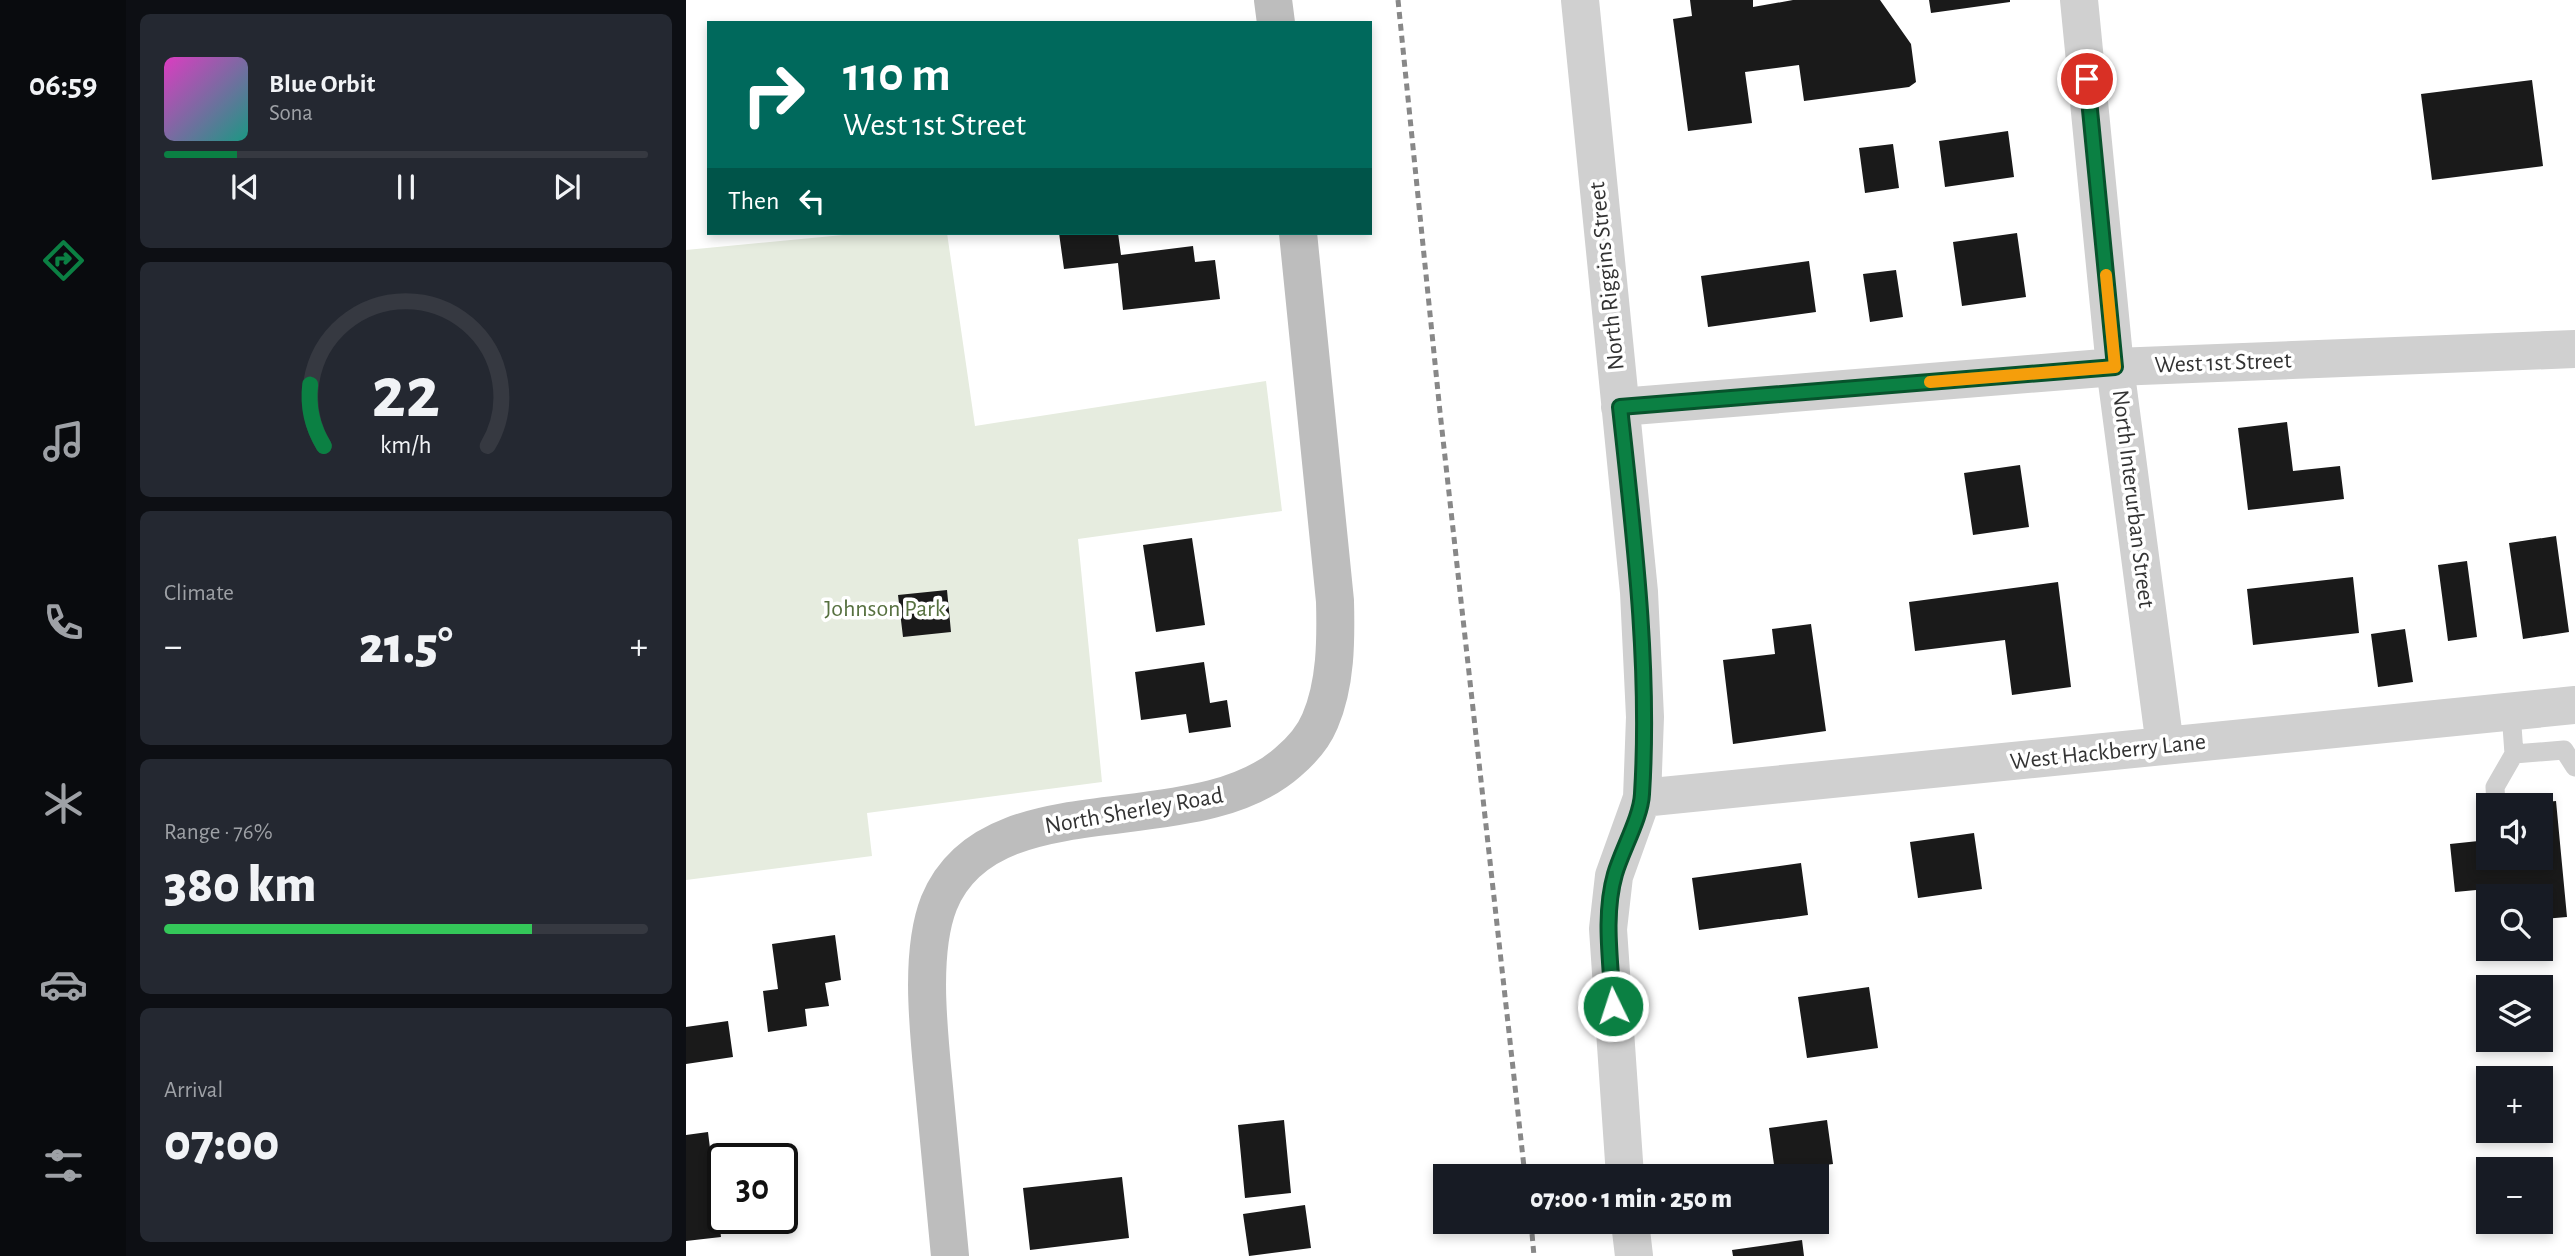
<!DOCTYPE html>
<meta charset="utf-8">
<style>
:root{--surface:#171b24;--page:#242831;--text:#f1f3f6;--muted:#9ea1a6;--line:#363941;--accent:#0b8043}
body{margin:0;font-family:"Alegreya Sans",sans-serif;background:var(--page);color:var(--text);height:100vh;display:flex;flex-direction:column;font-size:26px;white-space:nowrap}
*{box-sizing:border-box;margin:0}
p{font-size:23px;color:var(--muted)}
.icon{flex:none;width:38px;height:38px;fill:none;stroke:currentColor;stroke-width:2;stroke-linecap:round;stroke-linejoin:round}
.map{position:relative;flex:1;overflow:hidden}
.drawer{display:flex;flex-direction:column;gap:14px;padding:14px;background:#0d0f14;width:560px}
.drawer>*{flex:none}
.guide{position:absolute;left:21px;top:21px;width:665px;height:214px;border-radius:0px;box-shadow:0 4px 10px #0003;background:#00695c;color:#fff;overflow:hidden}
.buttons{position:absolute;left:1790px;top:793px;display:grid;gap:14px}
.buttons a{display:grid;place-items:center;width:77px;height:77px;border-radius:0px;background:var(--surface);box-shadow:0 4px 10px #0003;font-size:35px}
.speed{position:absolute;left:21px;top:1143px;display:flex;gap:14px;font-size:35px;font-weight:700;text-align:center}
.speed>*{display:grid;place-content:center;width:91px;height:91px;border-radius:50%;background:var(--surface);box-shadow:0 4px 10px #0003;line-height:1}
.speed .limit{border:4px solid #111;border-radius:10px;background:#fff;color:#111}
.pin{position:absolute;display:grid;place-items:center;width:60px;height:60px;color:#fff;margin:-30px;border:4px solid #fff;border-radius:50%;box-shadow:0 2px 7px #0007}
.me{position:absolute;width:77px;margin:-38px;rotate:356deg;stroke-linejoin:round;filter:drop-shadow(0 0 5px #0008)}
.turn{display:flex;align-items:center;gap:24px;height:147px;padding:0 21px;font-size:32px}
.turn .icon{width:91px;height:91px;stroke-width:2.5}
.turn b{display:block;font-size:49px;line-height:60px}
.then{display:flex;align-items:center;height:66px;padding:0 21px;background:#0003;gap:14px;font-size:26px}
.big{font-size:52px;font-weight:800;line-height:1.1}
.drawer .widget{flex:1;display:flex;flex-direction:column;justify-content:center;gap:10px;min-width:0;padding:0 24px;border-radius:10px;background:var(--page)}
.drawer .dial{align-items:center;gap:0}
.dial svg{height:182px;overflow:visible;fill:none;stroke:var(--line);stroke-width:7;stroke-linecap:round;text-anchor:middle}
.dial text{fill:var(--text);stroke:none}
.song{display:flex;align-items:center;gap:21px}
.cover{width:84px;height:84px;border-radius:10px;background:linear-gradient(135deg,hsl(310 70% 55%),hsl(170 70% 35%))}
.played{height:7px;border-radius:4px;background:linear-gradient(90deg,var(--accent) 15%,var(--line) 15%)}
.keys{display:flex;justify-content:space-around;direction:ltr}
.heat{display:flex;justify-content:space-between;align-items:center;font-size:38px;direction:ltr}
.charge{height:10px;border-radius:5px;background:linear-gradient(90deg,#34c759 76%,var(--line) 0)}
.trip{position:absolute;left:747px;top:1164px;width:396px;height:70px;border-radius:0px;background:var(--surface);box-shadow:0 4px 10px #0003;font-weight:800;line-height:70px;text-align:center}
main{display:flex;flex:1;min-height:0}
.dock{display:flex;flex-direction:column;width:126px;justify-content:space-around;align-items:center;background:#090b0e;color:var(--muted)}
.dock .icon{width:49px;height:49px}
.dock .current{color:var(--accent)}
.dock b{font-size:32px;color:var(--text)}
.map>svg:first-child{display:block}
.green{fill:#e6ecdf}
.building{fill:#1a1a1a}
.lines{fill:none;stroke-linecap:round;stroke-linejoin:round}
.service{stroke:#d0d0d0;stroke-width:19}
.minor{stroke:#d0d0d0;stroke-width:38}
.secondary{stroke:#bdbdbd;stroke-width:38}
.rail{stroke:#888;stroke-width:5;stroke-dasharray:7 5;stroke-linecap:butt}
.route-casing{stroke:#07532c;stroke-width:18}
.route{stroke:#0b8043;stroke-width:12}
.slow{stroke:#f59e0b;stroke-width:12}
.labels{text-anchor:middle;dominant-baseline:central;stroke-width:7;stroke-linejoin:round;paint-order:stroke}
.street-label{font-size:24px;fill:#333;stroke:#fff}
.park-label{font-size:24px;fill:#56703f;stroke:#fff}
</style>
<main>
<nav class="dock">
<b>06:59</b>
<svg class="icon current" aria-label="directions" viewBox="0 0 24 24"><path d="M12 3l9 9-9 9-9-9zM9 14v-3h6M13 9l2 2-2 2"/></svg>
<svg class="icon" aria-label="music" viewBox="0 0 24 24"><path d="M9 18V5l10-2v13"/><circle cx="6" cy="18" r="3"/><circle cx="16" cy="16" r="3"/></svg>
<svg class="icon" aria-label="phone" viewBox="0 0 24 24"><path d="M5 4h4l2 5-3 2q2 4 5 5l2-3 5 2v4C11 20 4 13 5 4z"/></svg>
<svg class="icon" aria-label="climate" viewBox="0 0 24 24"><path d="M12 3v18M4 7l16 10M4 17L20 7"/></svg>
<svg class="icon" aria-label="car" viewBox="0 0 24 24"><path d="M5 17H2v-5l4-1 3-4h7l3 4 3 1v5h-3M9 17h6M6 11h13"/><circle cx="7" cy="17" r="2"/><circle cx="17" cy="17" r="2"/></svg>
<svg class="icon" aria-label="filters" viewBox="0 0 24 24"><path d="M4 7h16M4 17h16"/><circle cx="9" cy="7" r="2"/><circle cx="15" cy="17" r="2"/></svg>
</nav>
<section class="drawer">
<div class="widget">
<div class="song"><i class="cover"></i><div><b>Blue Orbit</b><p>Sona</p></div></div>
<div class="played"></div>
<div class="keys"><svg class="icon" aria-label="previous" viewBox="0 0 24 24"><path d="M18 5L8 12l10 7zM5 5v14"/></svg><svg class="icon" aria-label="pause" viewBox="0 0 24 24"><path d="M8 5v14M16 5v14"/></svg><svg class="icon" aria-label="next" viewBox="0 0 24 24"><path d="M6 5l10 7-10 7zM19 5v14"/></svg></div>
</div>
<div class="widget dial"><svg viewBox="0 0 100 80">
<path d="M14 69A42 42 0 1 1 86 69"/>
<path d="M14 69A42 42 0 0 1 8 42" stroke="#0b8043"/>
<text x="50" y="56" font-size="32" font-weight="700">22</text>
<text x="50" y="72" font-size="11">km/h</text>
</svg></div>
<div class="widget"><p>Climate</p>
<div class="heat"><a>−</a><b class="big">21.5°</b><a>+</a></div>
</div>
<div class="widget"><p>Range · 76%</p><b class="big">380 km</b><div class="charge"></div></div>
<div class="widget"><p>Arrival</p><b class="big">07:00</b></div>
</section>
<div class="map">
<svg width="1889" height="1256" viewBox="0 0 1889 1256">
<rect width="100%" height="100%" fill="#fff"/>
<path class="green" d="M178,233H261L289,426L580,381L596,511L392,539L416,782L181,813L186,856L0,880V250Z"/>
<path class="building" d="M1004,0H1067V7L1107,0H1194L1225,44L1230,82L1223,87L1118,101L1113,65L1059,72L1066,123L1002,131L987,19L1006,16Z
M1243,0H1324V2L1245,13Z
M1846,80L1857,166L1746,180L1735,94Z
M1322,131L1328,177L1259,187L1253,141Z
M1207,144L1213,188L1179,193L1173,148Z
M373,233H432L435,255L507,246L509,262L529,260L534,299L437,310L432,263L378,269Z
M1331,233L1340,297L1276,306L1267,242Z
M1123,261L1130,312L1022,327L1015,276Z
M1210,270L1217,317L1184,322L1177,274Z
M1601,422L1607,471L1654,466L1658,499L1562,510L1552,428Z
M1334,465L1343,527L1287,535L1278,473Z
M1870,536L1883,632L1837,639L1823,543Z
M506,538L519,625L470,632L457,545Z
M1781,561L1791,637L1762,641L1752,565Z
M1667,577L1673,633L1567,645L1561,589Z
M1372,582L1385,687L1326,695L1319,640L1229,651L1223,602Z
M261,590L265,632L217,637L212,595Z
M1125,624L1140,731L1047,744L1037,660L1089,654L1086,629Z
M1719,629L1727,682L1692,687L1685,634Z
M518,662L524,703L541,700L545,727L503,733L500,714L455,720L449,672Z
M1870,801L1881,917L1857,919L1854,884L1769,892L1764,844L1802,840V858H1855V805L1848,803Z
M1288,833L1296,889L1232,898L1224,842Z
M1115,863L1122,915L1013,930L1006,878Z
M1837,891V896H1810V894Z
M1802,895V926L1800,927L1796,896Z
M149,935L155,980L139,983L143,1006L119,1009L121,1026L82,1032L77,991L92,989L86,944Z
M1183,987L1192,1048L1121,1058L1112,997Z
M42,1021L47,1057L0,1064V1027Z
M598,1120L605,1193L559,1198L552,1125Z
M1141,1120L1147,1164L1089,1172L1083,1128Z
M22,1132L35,1237L0,1241V1135Z
M436,1177L443,1238L344,1250L337,1188Z
M619,1205L625,1248L563,1256L557,1214Z
M1116,1240L1118,1256H1047L1046,1250Z"/>
<g class="lines">
<path class="service" d="M1825,712L1828,754L1878,750L1889,767
M1810,805L1809,787L1828,754"/>
<path class="minor" d="M894,0L953,592L959,717L956,798L928,876L922,929L939,1176
M1393,0L1429,367L1479,746
M934,407L1429,367L1889,349
M956,798L1889,705
M944,1222L948,1256"/>
<path class="secondary" d="M587,0L590,23
M264,1256C259,1203 254,1150 249,1098C244,1042 232,956 253,903C304,778 507,846 602,762C615,751 627,738 634,721C650,684 650,640 649,601L612,233"/>
<path class="rail" d="M712,0L754,412L839,1176
M845,1222L848,1256"/>
</g>
<g class="lines">
<g class="route-casing">
<path id="route" d="M927,1006C925,963 917,916 929,874C936,850 955,817 956,794C964,665 948,536 934,407L1429,367L1401,79"/>
</g>
<use href="#route" class="route"/>
<path class="slow" d="M1244,382L1429,367L1420,275"/>
</g>
<g class="labels">
<g class="street-label">
<text transform="translate(921 276) rotate(-96)">North Riggins Street</text>
<text transform="translate(1537 363) rotate(-2)">West 1st Street</text>
<text transform="translate(1447 499) rotate(83)">North Interurban Street</text>
<text transform="translate(1422 752) rotate(-6)">West Hackberry Lane</text>
<text transform="translate(448 811) rotate(-10)">North Sherley Road</text>
</g>
<g class="park-label">
<text x="199" y="609">Johnson Park</text>
</g>
</g>
</svg>
<div class="buttons">
<a><svg class="icon" aria-label="sound" viewBox="0 0 24 24"><path d="M4 9h4l5-4v14l-5-4H4zM17 9q2 3 0 6"/></svg></a>
<a><svg class="icon" aria-label="search" viewBox="0 0 24 24"><circle cx="10" cy="10" r="6"/><path d="M15 15l6 6"/></svg></a>
<a><svg class="icon" aria-label="layers" viewBox="0 0 24 24"><path d="M12 4l9 5-9 5-9-5zM3 14l9 5 9-5"/></svg></a>
<a>+</a>
<a>−</a>
</div>
<div class="speed"><div class="limit">30</div></div>
<div class="pin" style="left:1401px;top:79px;background:#d93025"><svg class="icon" aria-label="arrive" viewBox="0 0 24 24"><path d="M6 21V4h12l-3 4 3 4H6"/></svg></div>
<svg class="me" style="left:927px;top:1006px" viewBox="-20 -20 40 40"><circle r="17" fill="#0b8043" stroke="#fff" stroke-width="3"/><path d="M0-11L8 9 0 5-8 9z" fill="#fff"/></svg>
<div class="trip">07:00 · 1 min · 250 m</div>
<div class="guide">
<div class="turn"><svg class="icon" aria-label="right" viewBox="0 0 24 24"><path d="M7 20v-9h11M14 6l5 5-5 5"/></svg><div><b>110 m</b>West 1st Street</div></div>
<div class="then">Then<svg class="icon" aria-label="left" viewBox="0 0 24 24"><path d="M17 20v-9H6M10 6l-5 5 5 5"/></svg></div>
</div>
</div>
</main>
